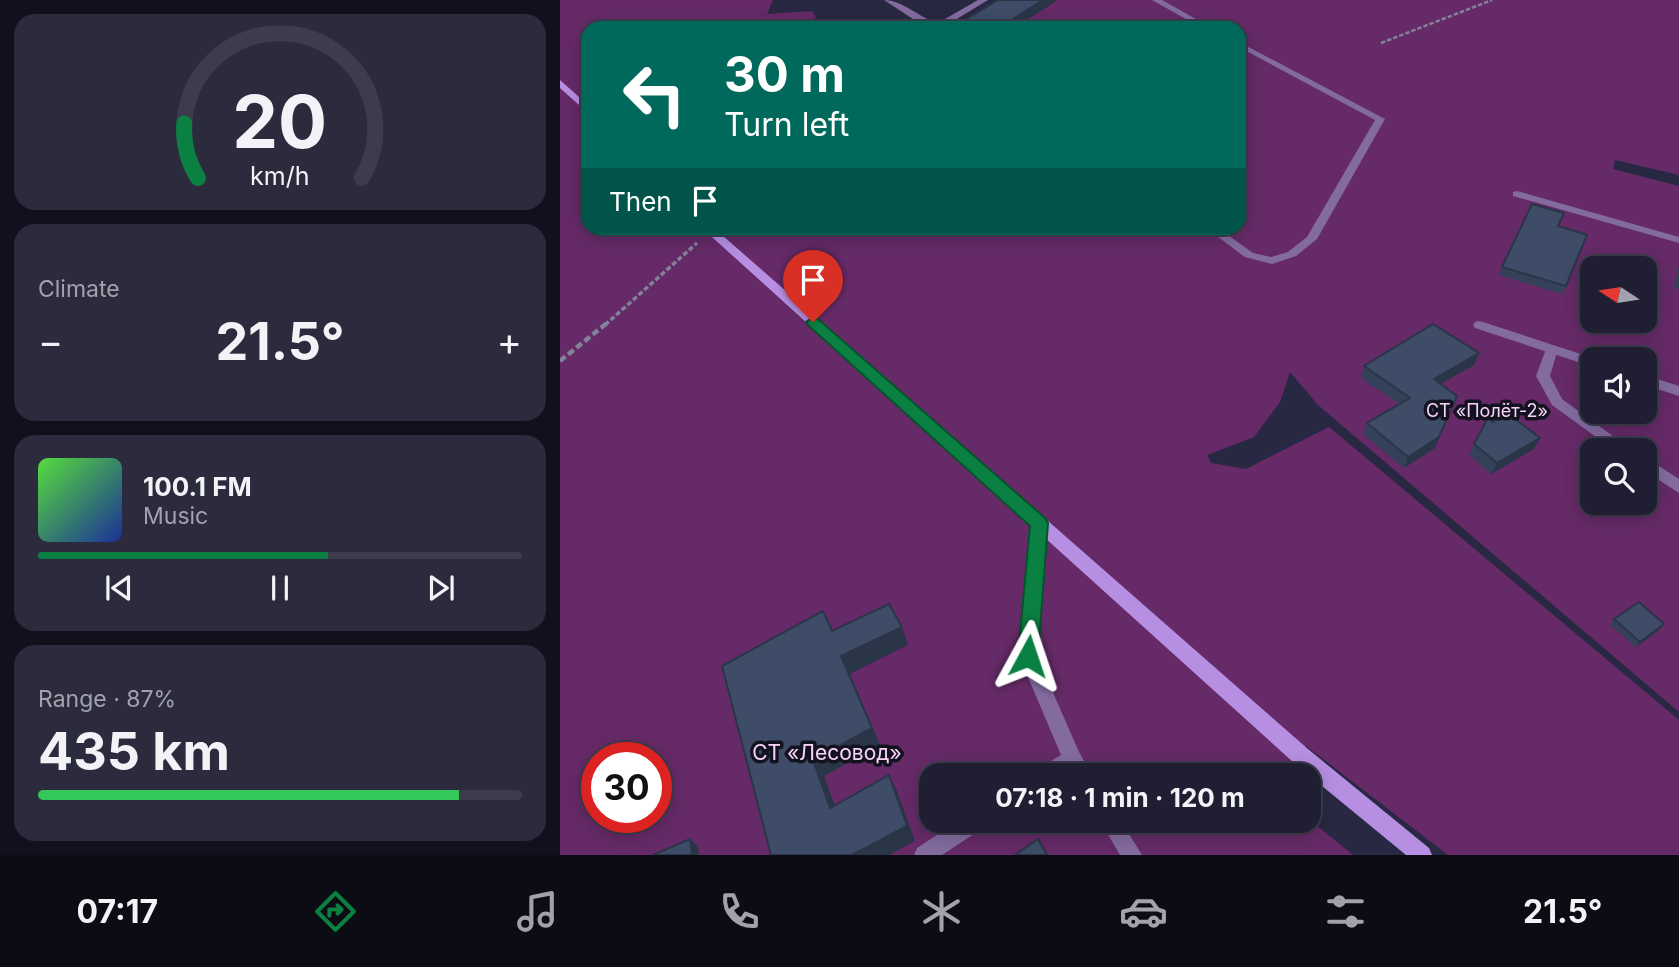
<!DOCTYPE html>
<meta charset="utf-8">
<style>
:root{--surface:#1f1e32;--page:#2c2b3e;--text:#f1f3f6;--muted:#a1a2ac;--line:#3c3c4d;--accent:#0b8043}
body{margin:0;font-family:Inter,sans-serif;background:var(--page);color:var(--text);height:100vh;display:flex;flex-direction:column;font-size:26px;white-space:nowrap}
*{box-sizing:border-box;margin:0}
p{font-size:23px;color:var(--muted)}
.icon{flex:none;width:38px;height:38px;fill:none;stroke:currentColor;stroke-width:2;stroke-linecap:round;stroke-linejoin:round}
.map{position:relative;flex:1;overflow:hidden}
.side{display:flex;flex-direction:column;gap:14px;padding:14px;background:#11101c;width:560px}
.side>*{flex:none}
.top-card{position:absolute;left:21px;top:21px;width:665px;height:214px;border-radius:21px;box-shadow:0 4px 18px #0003,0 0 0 2px var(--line);background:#00695c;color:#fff;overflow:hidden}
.needle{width:46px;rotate:282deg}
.tools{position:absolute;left:1020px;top:256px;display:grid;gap:14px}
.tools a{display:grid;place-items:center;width:77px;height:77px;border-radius:14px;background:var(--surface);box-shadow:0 4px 18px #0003,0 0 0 2px var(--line);font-size:35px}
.speed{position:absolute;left:21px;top:742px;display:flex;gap:14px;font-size:35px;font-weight:700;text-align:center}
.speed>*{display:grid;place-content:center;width:91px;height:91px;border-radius:50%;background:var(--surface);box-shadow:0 4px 18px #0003,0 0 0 2px var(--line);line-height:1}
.speed .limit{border:10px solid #d22;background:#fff;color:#111}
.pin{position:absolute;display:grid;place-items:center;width:60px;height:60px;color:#fff;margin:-72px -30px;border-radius:50% 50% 50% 0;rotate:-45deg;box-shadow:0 0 7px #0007}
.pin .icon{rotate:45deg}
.me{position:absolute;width:77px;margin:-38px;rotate:5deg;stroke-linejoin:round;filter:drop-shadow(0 0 5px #0008)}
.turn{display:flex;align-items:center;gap:24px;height:147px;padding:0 28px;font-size:32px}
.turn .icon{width:91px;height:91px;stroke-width:2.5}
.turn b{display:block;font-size:49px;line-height:60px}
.then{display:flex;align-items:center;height:66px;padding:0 28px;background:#0003;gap:14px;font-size:26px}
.big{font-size:52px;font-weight:700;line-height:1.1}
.side .tile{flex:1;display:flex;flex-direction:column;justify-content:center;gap:10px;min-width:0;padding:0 24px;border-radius:21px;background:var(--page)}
.side .dial{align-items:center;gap:0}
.dial svg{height:182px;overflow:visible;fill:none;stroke:var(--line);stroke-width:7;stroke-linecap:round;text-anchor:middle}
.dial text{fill:var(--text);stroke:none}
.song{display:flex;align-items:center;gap:21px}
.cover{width:84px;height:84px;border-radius:10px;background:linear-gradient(135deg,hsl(110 70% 55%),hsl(230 70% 35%))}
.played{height:7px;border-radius:4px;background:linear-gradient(90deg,var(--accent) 60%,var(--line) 60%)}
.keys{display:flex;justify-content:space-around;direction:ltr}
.heat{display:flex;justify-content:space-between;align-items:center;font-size:38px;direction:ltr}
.charge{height:10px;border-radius:5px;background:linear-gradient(90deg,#34c759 87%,var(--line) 0)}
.trip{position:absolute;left:359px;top:763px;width:402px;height:70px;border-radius:21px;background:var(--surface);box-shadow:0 4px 18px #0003,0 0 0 2px var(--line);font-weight:700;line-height:70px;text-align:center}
.tab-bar{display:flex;height:112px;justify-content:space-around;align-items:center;background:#0c0c14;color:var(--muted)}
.tab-bar .icon{width:49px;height:49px}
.tab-bar .current{color:var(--accent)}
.tab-bar b{font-size:32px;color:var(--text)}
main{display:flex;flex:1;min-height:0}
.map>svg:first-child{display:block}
.green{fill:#652a67;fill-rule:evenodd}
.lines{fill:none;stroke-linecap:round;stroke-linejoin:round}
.path-far2{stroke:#828299;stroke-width:2.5;stroke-dasharray:4.5 2;stroke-linecap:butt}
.path-far1{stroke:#828299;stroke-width:3.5;stroke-dasharray:5 2.5;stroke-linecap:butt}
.path{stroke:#828299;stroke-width:4.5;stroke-dasharray:7 3.5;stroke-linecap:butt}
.lane{fill:#836ba0;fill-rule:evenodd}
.street{fill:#836ba0;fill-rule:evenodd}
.secondary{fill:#b68ee2;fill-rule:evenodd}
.wall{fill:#354159}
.shaded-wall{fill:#2b3548}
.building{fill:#3e4c67;stroke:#2b3548;stroke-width:2}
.route{fill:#0b8043;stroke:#07532c;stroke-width:2}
.labels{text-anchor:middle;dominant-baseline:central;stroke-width:7;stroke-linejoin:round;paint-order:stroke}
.park-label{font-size:18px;fill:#f8d3f7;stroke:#13131f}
.near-park-label{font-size:21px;fill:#f8d3f7;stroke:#13131f}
</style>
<main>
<section class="side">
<div class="tile dial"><svg viewBox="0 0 100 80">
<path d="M14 69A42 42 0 1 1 86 69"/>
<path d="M14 69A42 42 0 0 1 8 45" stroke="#0b8043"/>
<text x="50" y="56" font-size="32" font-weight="700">20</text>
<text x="50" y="72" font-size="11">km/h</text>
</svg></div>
<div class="tile"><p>Climate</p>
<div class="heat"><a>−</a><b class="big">21.5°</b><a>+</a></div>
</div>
<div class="tile">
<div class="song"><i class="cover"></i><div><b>100.1 FM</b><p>Music</p></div></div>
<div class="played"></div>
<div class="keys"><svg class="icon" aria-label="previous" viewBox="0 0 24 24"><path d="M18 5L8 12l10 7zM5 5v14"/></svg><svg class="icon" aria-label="pause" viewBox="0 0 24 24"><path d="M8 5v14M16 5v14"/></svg><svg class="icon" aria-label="next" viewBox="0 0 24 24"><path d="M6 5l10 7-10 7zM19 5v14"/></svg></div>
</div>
<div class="tile"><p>Range · 87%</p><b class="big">435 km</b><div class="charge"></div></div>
</section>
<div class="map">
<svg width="1119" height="855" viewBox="0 0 1119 855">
<rect width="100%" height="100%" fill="#292843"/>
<path class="green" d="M0,0H213L207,14L252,11L256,17L249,28H28V228H679V28H392L437,0H1119V175L1055,160L1053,169L1119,186V712L758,405L730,372L720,402L694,437L647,455L651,463L686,469L769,427L1119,720V855H888L746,746L729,775H371V821L749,819L793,855H0ZM1032,268H1085V320H1032ZM1032,359H1085V411H1032ZM1032,450H1085V502H1032ZM37,758H96V817H37Z"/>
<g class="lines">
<path class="path-far2" d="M821,43L932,0"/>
<path class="path-far1" d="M45,325L137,243"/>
<path class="path" d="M0,361L47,323"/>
<path class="lane" d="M992,345L998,349L990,376L1002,399L1072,450H1054L992,405L976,376L986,349Z
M1085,457L1119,479V493L1085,471Z"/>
<path class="street" d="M324,0C343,0 359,18 378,23L418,0H428L382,28H371L372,26L359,23Z
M592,0H602L652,28H642Z
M679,42L825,119L757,239L736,256L712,264L685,257L646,228H658L693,253L711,257L728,252L747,237L815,120L679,47Z
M957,191L1119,237V243L953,196V192Z
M919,321L923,322L1036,359H1032V366L1027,365L915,328L913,325L915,322Z
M1085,375L1119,386V396L1085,385Z
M479,517L484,519L487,523L477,656L519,752L532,775H511L509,772L503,775H476L479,768L501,755L459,656L471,523L474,519Z
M398,821H426L423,828L382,855H354L357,848Z
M540,821H561L582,855H560Z"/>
<path class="secondary" d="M0,80L28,105V113L0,88Z
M142,228H154L748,749L869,848L872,855H846L734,763Z"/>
</g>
<path class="wall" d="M1119,265V289L1114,288Z
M942,267L1006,286L1002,294L939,275Z
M919,353L914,365L881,384L875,448L844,468L803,434L807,423L839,404L801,378L804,366Z
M933,422L974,449L931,474L909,455L914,444Z
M1054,619L1100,629L1076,647L1050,625Z"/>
<path class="shaded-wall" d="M483,0H498L454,28H439Z
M919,353L914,365L870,390L874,379Z
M897,396L875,448L844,468L848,457Z
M980,438L974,449L931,474L937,463Z
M1104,624L1100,629L1076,647L1080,642Z
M342,627L348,645L290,674L320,745L264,776L281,823L270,808L253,760L281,656Z
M329,775L337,791L355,841L329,855H292Z
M130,839L138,846L139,855H132Z"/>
<path class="building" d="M438,0H483L439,28H398L393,27Z
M972,204L1004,213L998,226L1027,235L1006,286L942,267Z
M873,324L919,353L874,379L897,396L879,437L848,457L807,423L850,398L804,366Z
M946,412L980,438L937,463L914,444L928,418L933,422Z
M1079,602L1104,624L1080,642L1054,619Z
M329,604L342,627L281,656L312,728L253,760L270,808L329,775L347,826L292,855H211L162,666L263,611L272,631Z
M130,839L132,855H93Z
M478,839L487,855H455Z"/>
<path class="route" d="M253,317L258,319L485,518L488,523L478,656L475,662L468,665L461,662L458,656L470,526L248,325L246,322Z"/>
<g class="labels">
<g class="park-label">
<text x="927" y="410">СТ «Полёт-2»</text>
</g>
<g class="near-park-label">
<text x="267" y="752">СТ «Лесовод»</text>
</g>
</g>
</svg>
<div class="tools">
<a><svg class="needle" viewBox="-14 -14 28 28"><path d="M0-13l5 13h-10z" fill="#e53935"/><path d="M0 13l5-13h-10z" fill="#a1a2ac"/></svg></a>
<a><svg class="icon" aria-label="sound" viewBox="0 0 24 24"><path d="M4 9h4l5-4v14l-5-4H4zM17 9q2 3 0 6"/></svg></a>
<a><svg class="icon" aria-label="search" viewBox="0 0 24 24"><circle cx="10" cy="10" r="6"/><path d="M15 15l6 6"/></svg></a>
</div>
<div class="speed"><div class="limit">30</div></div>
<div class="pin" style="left:253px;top:322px;background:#d93025"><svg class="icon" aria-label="arrive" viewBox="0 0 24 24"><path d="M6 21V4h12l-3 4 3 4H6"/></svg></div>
<svg class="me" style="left:468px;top:656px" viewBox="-20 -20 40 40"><path d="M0-17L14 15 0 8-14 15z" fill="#0b8043" stroke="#fff" stroke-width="4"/></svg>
<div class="trip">07:18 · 1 min · 120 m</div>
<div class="top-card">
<div class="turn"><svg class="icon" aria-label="left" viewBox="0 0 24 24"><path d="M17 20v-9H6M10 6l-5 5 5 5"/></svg><div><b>30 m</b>Turn left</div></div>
<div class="then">Then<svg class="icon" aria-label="arrive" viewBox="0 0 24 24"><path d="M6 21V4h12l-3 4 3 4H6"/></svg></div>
</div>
</div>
</main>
<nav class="tab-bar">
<b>07:17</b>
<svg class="icon current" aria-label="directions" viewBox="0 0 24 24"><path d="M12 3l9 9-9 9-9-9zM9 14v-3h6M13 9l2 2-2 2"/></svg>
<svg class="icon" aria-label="music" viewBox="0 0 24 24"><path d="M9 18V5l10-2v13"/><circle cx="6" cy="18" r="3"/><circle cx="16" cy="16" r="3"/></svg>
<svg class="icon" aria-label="phone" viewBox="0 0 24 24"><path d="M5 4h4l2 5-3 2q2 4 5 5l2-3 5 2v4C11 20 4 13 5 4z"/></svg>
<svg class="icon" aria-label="climate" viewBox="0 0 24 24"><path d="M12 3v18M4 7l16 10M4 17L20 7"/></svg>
<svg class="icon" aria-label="car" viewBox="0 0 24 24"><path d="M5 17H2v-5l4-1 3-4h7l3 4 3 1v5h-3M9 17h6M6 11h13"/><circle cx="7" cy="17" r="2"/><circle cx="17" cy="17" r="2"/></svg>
<svg class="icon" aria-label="filters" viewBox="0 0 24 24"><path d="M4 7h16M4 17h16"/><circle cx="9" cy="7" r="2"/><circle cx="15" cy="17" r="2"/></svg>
<b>21.5°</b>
</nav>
